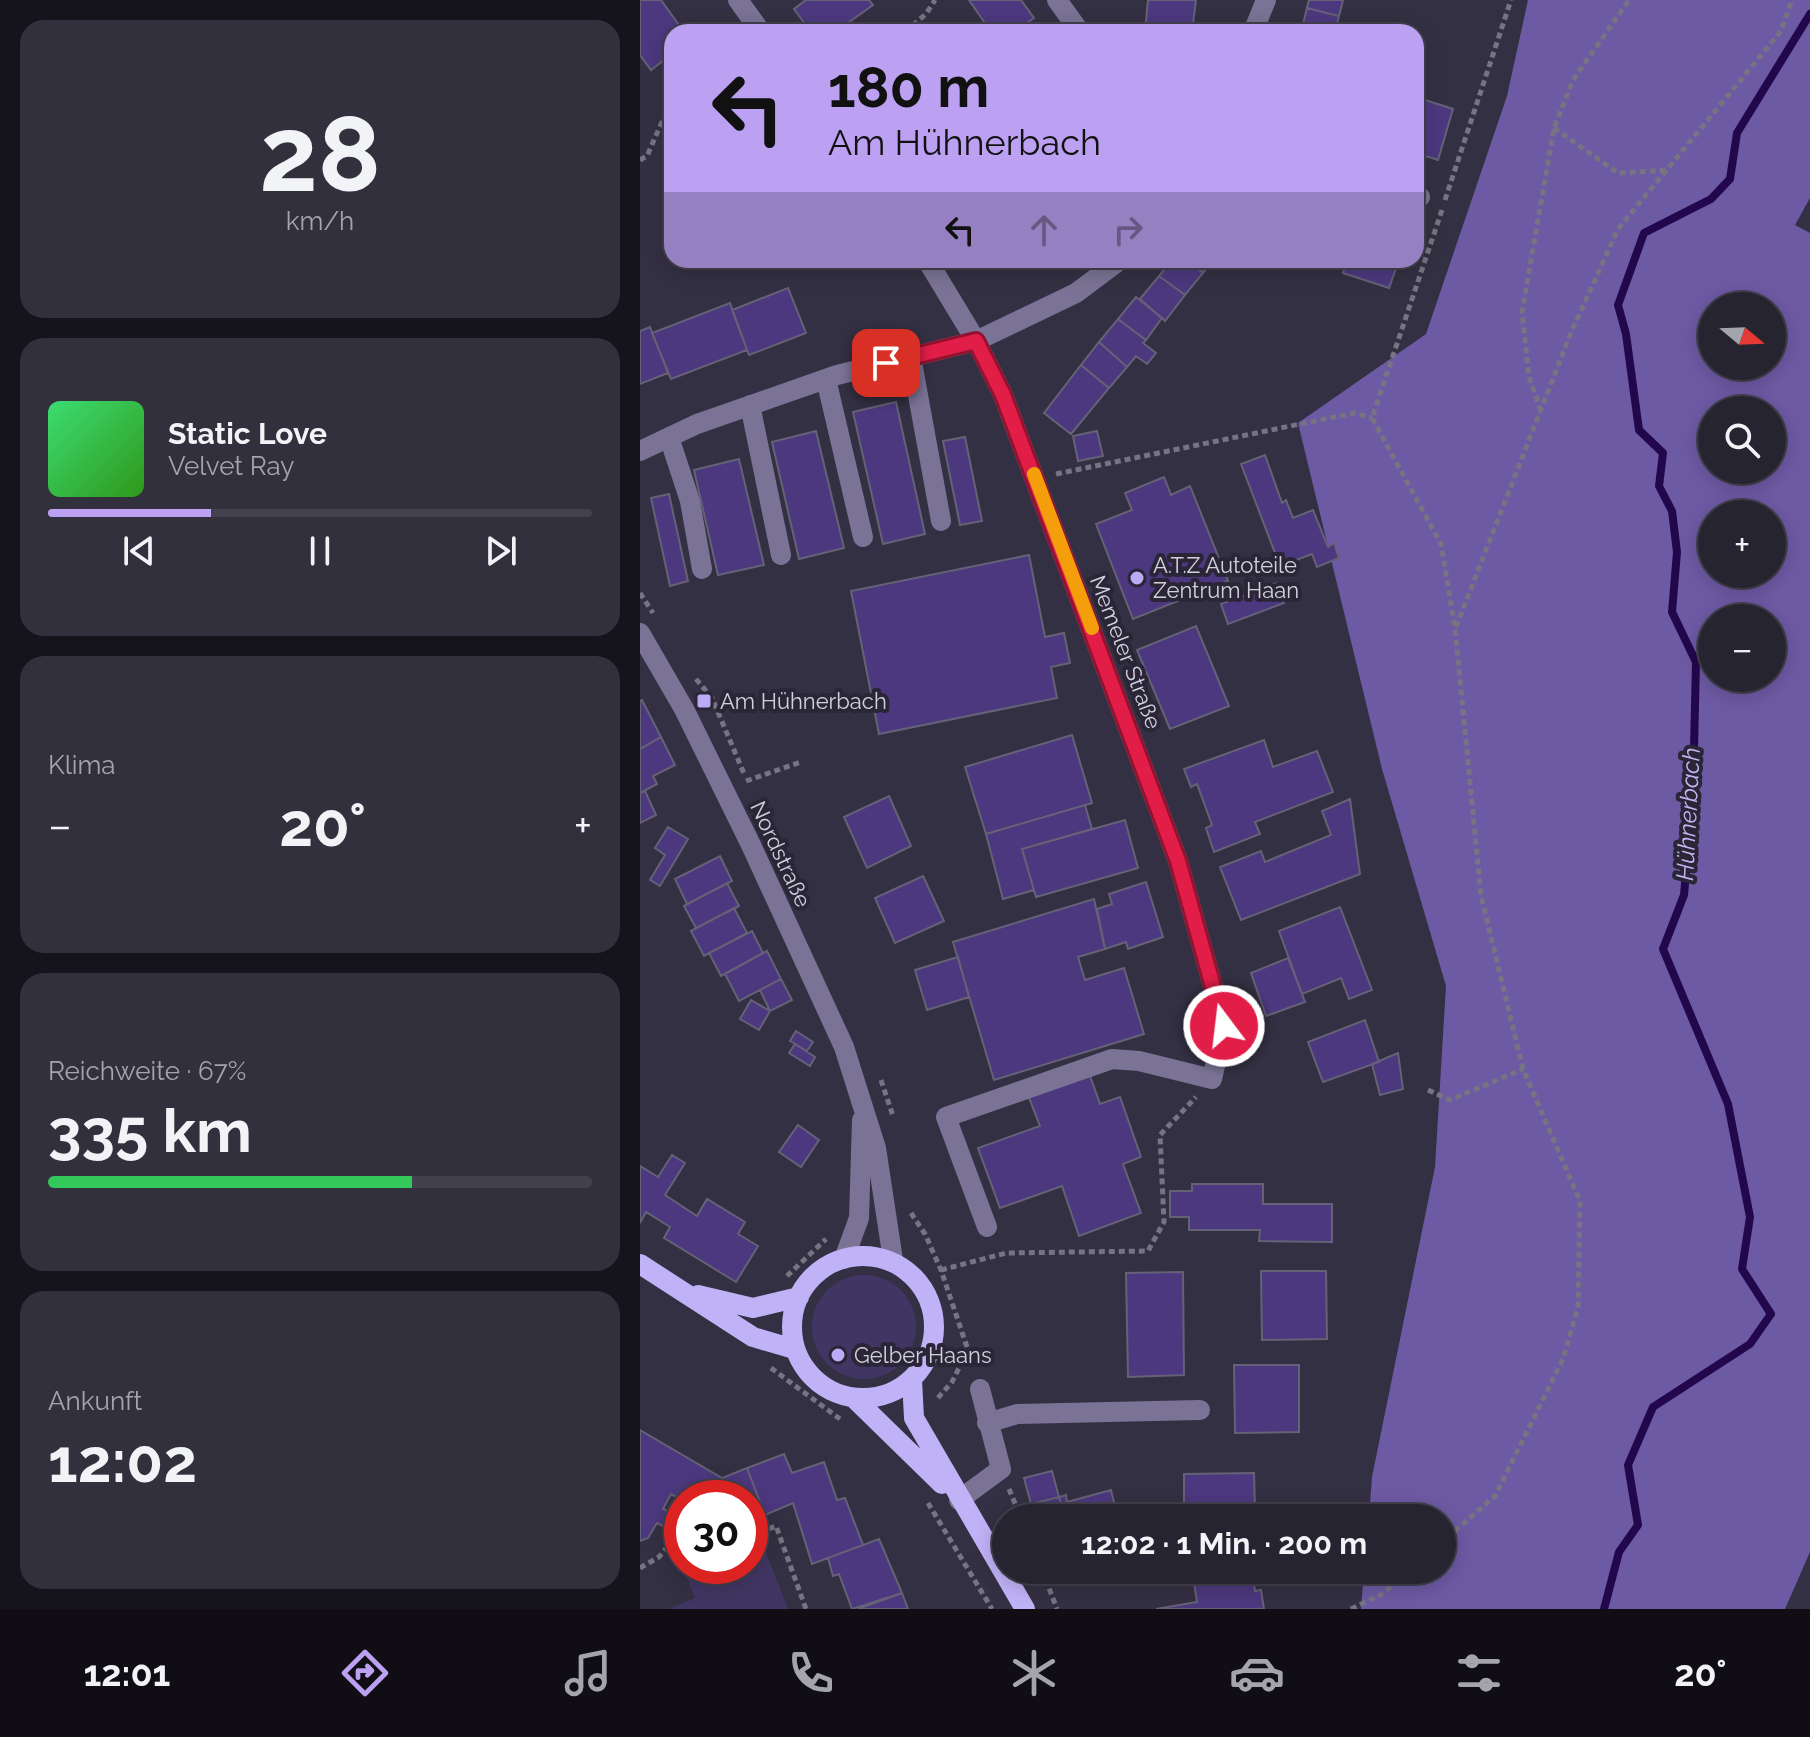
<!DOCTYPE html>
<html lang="de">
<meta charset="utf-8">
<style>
:root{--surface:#272432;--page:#33303e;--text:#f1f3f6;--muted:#a4a4ac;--line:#43414d;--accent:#bca0f2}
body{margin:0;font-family:Raleway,sans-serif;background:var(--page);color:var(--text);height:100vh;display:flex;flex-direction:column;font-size:30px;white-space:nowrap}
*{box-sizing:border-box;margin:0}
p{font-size:26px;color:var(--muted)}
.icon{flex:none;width:44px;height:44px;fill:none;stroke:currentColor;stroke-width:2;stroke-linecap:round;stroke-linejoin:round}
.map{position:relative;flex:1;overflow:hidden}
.details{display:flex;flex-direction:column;gap:20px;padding:20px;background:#15141c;width:640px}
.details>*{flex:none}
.top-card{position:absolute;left:24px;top:24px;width:760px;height:244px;border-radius:24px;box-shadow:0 4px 20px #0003,0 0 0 2px var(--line);background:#bca0f2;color:#111;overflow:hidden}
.needle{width:52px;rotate:109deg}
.buttons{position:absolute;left:1058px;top:292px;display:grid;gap:16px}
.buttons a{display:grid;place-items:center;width:88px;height:88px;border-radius:50%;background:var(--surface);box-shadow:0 4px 20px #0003,0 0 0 2px var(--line);font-size:40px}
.speed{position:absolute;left:24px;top:1480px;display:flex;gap:16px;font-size:40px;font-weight:700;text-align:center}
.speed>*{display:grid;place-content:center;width:104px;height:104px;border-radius:50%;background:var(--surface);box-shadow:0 4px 20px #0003,0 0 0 2px var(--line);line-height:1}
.speed .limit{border:12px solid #d22;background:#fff;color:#111}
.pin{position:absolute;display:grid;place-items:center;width:68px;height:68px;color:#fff;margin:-34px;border-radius:16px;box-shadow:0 4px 12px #0006}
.me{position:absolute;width:88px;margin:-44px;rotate:345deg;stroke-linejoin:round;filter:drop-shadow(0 0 6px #0008)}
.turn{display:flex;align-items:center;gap:28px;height:168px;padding:0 32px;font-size:36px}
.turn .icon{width:104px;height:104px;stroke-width:2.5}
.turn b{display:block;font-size:56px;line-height:68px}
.lanes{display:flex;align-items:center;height:76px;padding:0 32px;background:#0003;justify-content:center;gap:40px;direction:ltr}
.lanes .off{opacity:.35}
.big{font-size:60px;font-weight:700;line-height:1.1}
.details .widget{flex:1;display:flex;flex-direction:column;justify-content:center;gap:12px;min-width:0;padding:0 28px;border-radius:24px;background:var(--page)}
.details .dial{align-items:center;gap:0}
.dial b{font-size:104px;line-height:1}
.song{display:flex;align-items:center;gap:24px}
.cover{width:96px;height:96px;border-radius:12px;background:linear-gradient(135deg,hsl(140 70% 55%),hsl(110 70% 35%))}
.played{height:8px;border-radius:4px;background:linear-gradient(90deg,var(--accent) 30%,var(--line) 30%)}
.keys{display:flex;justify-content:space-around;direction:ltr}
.heat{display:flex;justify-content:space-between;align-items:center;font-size:44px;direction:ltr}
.charge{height:12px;border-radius:6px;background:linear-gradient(90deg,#34c759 67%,var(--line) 0)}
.trip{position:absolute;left:352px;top:1504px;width:464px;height:80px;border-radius:40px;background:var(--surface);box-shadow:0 4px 20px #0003,0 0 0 2px var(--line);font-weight:700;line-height:80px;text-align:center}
.tabs{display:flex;height:128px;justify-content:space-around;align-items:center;background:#100e14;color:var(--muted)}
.tabs .icon{width:56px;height:56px}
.tabs .current{color:var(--accent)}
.tabs b{font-size:36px;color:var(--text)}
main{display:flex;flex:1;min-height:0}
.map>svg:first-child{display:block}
.green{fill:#413663}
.forest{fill:#6d5aa4;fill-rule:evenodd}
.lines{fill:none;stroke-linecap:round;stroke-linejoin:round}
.stream{stroke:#23074c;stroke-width:8}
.building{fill:#4c387e;stroke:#656176;stroke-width:2}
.path{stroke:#767383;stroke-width:5;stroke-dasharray:6 4;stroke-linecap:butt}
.minor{stroke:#7a7395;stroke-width:20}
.major{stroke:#c0b2f6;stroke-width:20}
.route-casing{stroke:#92132f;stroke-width:20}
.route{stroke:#e11d48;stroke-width:14}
.slow{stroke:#f59e0b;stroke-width:14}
.poi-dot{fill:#bbaaf6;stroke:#2a2638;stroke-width:3}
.labels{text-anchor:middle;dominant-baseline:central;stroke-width:8;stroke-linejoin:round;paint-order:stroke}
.poi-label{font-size:22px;fill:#d2d0dc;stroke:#2a2638;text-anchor:start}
.street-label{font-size:22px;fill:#d2d0dc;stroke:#2a2638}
.water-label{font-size:24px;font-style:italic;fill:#c2b6f3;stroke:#2a2638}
</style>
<main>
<section class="details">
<div class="widget dial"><b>28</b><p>km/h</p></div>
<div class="widget">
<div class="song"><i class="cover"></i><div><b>Static Love</b><p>Velvet Ray</p></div></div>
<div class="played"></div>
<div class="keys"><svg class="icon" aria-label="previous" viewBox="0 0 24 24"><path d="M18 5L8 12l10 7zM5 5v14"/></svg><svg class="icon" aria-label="pause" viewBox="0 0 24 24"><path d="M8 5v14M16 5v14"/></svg><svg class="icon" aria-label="next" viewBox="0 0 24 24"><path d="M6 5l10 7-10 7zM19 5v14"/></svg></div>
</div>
<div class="widget"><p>Klima</p>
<div class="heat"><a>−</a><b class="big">20°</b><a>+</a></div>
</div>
<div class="widget"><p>Reichweite · 67%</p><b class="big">335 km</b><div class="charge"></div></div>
<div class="widget"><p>Ankunft</p><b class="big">12:02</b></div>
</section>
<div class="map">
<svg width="1170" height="1609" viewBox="0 0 1170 1609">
<rect width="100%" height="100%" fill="#343043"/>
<path class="green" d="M172 1327a52 52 0 1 1 104 0a52 52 0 1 1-104 0Z
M123,1545L148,1609H29L55,1598L44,1570L56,1566H110V1549Z"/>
<path class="forest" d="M888,0H1170V198L1155,225L1170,233V1552L1145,1609H721L724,1570H802V1518H729L732,1477L795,1167L806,986L742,769L658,423L786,334L867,96ZM1072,306H1132V366H1072ZM1072,410H1132V470H1072ZM1072,514H1132V574H1072ZM1072,618H1132V678H1072Z"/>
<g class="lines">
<path class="stream" d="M964,1609L979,1552L998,1525L988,1465L1013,1407L1110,1344L1131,1314L1102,1269L1110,1217L1088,1104L1023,949L1044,895L1053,793L1056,662L1032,612L1037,552L1032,511L1019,486L1023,453L999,430L986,334L978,305L1004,233L1071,199L1090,179L1097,133L1170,14"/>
</g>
<path class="building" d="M0,0H21L44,32H32V54L11,70L0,55Z
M166,0H229L233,5L195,32H171L154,9Z
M329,0H381L394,18L374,32H351Z
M508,0H556L552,32H505Z
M669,0H703L699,16L667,8Z
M667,8L699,16L695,32H661Z
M776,97L813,109L798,160L776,153Z
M532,260H547L563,273L545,295L519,276Z
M547,260H573L563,273Z
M707,260H759L749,288L703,273Z
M519,276L545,295L525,321L500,299Z
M148,288L166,333L109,355L92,310Z
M496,297L522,318L506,340L478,319Z
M90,303L107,350L31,379L12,333Z
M478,319L506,340L503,343L516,353L507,364L496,356L487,367L459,342Z
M10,327L28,373L0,384V331Z
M459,342L487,367L469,388L441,365Z
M441,365L469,388L431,434L404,413Z
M256,402L285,534L243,544L213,412Z
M176,431L204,548L159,559L132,442Z
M457,431L463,456L438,461L433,436Z
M325,437L342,521L320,525L303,441Z
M625,455L642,503L646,500L653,518L673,510L688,547L694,543L699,558L677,567L672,554L640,566L601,464Z
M99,459L124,565L78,575L54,470Z
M524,477L531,495L550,486L588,581L493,619L456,524L492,510L485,493Z
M29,494L48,581L30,586L11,498Z
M389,555L405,637L424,633L430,663L411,667L417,698L239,734L211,591Z
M637,583L644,603L588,624L581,604Z
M556,626L589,706L530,729L497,650Z
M2,700L21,737L0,749V701Z
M432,735L452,803L346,834L325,767Z
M21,737L35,765L13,776L17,784L0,793V749Z
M624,740L633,767L677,751L693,792L615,822L620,834L574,852L566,828L572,825L557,784L551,787L544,769Z
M5,791L16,815L0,823V793Z
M249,796L271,846L227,868L204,817Z
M710,799L720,874L601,920L580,867L621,851L625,862L691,835L682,811Z
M445,805L452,829L382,849L394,890L363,899L346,834Z
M485,820L498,868L396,897L382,849Z
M28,827L48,839L20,886L10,880L25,855L15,848Z
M80,856L92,881L47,904L35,879Z
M283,876L304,921L255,943L235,898Z
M506,882L523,937L488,949L486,942L465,949L457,909L472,904L469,894Z
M87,883L99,906L56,928L44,906Z
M454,899L465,949L438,957L445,980L484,968L504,1034L354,1080L313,942Z
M700,907L732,990L709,999L701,978L662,994L639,931Z
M94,908L107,933L64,956L51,931Z
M112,931L123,953L81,976L69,953Z
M127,951L141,979L99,1001L85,974Z
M318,957L329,997L287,1010L275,970Z
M648,958L665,1002L626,1016L611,973Z
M141,979L152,1000L130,1011L120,990Z
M111,1000L130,1011L119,1030L100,1019Z
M725,1020L739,1062L683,1082L668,1042Z
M156,1031L173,1042L167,1051L150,1041Z
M155,1044L175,1057L170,1066L149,1053Z
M758,1053L763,1089L740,1095L732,1064Z
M449,1073L460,1104L480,1097L501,1157L483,1164L501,1213L439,1236L422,1186L360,1208L338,1148L400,1126L388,1095Z
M158,1125L179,1140L161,1167L139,1152Z
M32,1155L45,1163L25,1195L57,1216L67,1199L105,1222L98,1234L118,1246L96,1282L24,1238L30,1227L6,1212L0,1223V1166L18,1177Z
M552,1184H623V1204H692V1242L619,1241L620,1230H549V1217H530V1191H552Z
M621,1271H686L687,1339L622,1340Z
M543,1272L544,1375L488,1377L486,1273Z
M594,1365H659V1432L595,1433Z
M0,1430L82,1478L69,1498L42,1500L31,1494L23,1509L33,1513L25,1527L17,1523L8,1538L0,1541Z
M144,1454L152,1473L184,1462L197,1500L205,1498L223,1545L172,1564L153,1503L125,1515L107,1468Z
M107,1468L125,1515L110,1521V1498H69L82,1478Z
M412,1471L419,1497L391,1504L384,1478Z
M614,1473L615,1509L544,1510V1474Z
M471,1490L477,1515L425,1518L419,1497L426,1495L427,1502Z
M419,1497L425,1518H394L391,1504Z
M239,1539L262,1593L212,1609L199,1574L193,1576L188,1558Z
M552,1570H612L615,1591L621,1590L624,1609H516L557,1602Z
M262,1593L268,1609H218Z"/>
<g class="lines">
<path class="path" d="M265,32L286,14L295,0
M914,128L978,173L1030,170
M0,160L7,156L32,99
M805,200L871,0
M802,210L732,418L801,544L815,628L841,896L883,1069L940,1201L938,1307L923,1359L855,1496L802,1542
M901,411L889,377L882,312L914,128L933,80L989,0
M416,474L714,413L732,418
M0,593L13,613
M816,627L930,335L978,229L1141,31L1152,0
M56,679L72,698L105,776
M106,781L161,762
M241,1080L253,1116
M788,1090L810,1100L883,1069
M271,1213L285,1234L301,1270L328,1350L312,1382L296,1400
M301,1270L366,1253L508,1251L524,1222L520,1135L556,1097
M147,1276L186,1239
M131,1368L200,1419
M369,1489L381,1518
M288,1503L352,1609
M110,1536L136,1526L166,1609
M0,1568L19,1557L42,1529
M402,1570L417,1609
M711,1609L742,1594L770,1570"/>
<path class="minor" d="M98,0L121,32
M417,0L440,32
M613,32L626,0
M776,196L780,197
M287,260L336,341L363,395L538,861L584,1026L572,1079L499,1061L472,1059L306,1117L347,1227
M271,357L301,521
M186,379L223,537
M110,405L141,555
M29,437L50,501L62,569
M0,451L57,424L197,375L336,341L436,293L480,260
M0,633L44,709L111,845L204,1047L236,1148L253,1260
M204,1259L219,1218L222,1120
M347,1423L377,1414L560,1410
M319,1500L361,1469L340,1389"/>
<path class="major" d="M152 1327a71 71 0 1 1 142 0a71 71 0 1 1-142 0Z
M0,1264L113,1337L154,1349
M58,1295L113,1308L159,1297
M272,1380L274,1418L385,1609
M216,1400L302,1484"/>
</g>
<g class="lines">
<g class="route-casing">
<path id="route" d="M246,363L336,341L363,395L538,861L584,1026"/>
</g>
<use href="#route" class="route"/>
<path class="slow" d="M394,474L452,628"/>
</g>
<g class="poi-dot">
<circle cx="497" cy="578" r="8"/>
<rect x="56" y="693" width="16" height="16" rx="4"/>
<circle cx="198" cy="1355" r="8"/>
</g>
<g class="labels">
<g class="poi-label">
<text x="513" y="565">A.T.Z Autoteile<tspan x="513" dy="25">Zentrum Haan</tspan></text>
<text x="80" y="701">Am Hühnerbach</text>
<text x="214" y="1355">Gelber Haans</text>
</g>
<g class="street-label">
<text transform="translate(486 652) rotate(69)">Memeler Straße</text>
<text transform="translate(141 854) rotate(65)">Nordstraße</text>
</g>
<g class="water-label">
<text transform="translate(1048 814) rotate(-87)">Hühnerbach</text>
</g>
</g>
</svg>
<div class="buttons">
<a><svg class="needle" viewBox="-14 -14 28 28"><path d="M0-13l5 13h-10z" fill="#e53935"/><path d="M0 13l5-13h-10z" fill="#a4a4ac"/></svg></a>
<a><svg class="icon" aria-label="search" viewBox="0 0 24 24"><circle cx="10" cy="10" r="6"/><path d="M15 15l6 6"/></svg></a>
<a>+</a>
<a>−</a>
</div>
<div class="speed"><div class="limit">30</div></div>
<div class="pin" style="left:246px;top:363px;background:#d93025"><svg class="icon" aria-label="arrive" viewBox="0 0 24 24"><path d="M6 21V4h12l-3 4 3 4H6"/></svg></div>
<svg class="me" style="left:584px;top:1026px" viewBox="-20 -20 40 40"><circle r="17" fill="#e11d48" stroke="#fff" stroke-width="3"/><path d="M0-11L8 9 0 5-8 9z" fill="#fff"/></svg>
<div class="trip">12:02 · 1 Min. · 200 m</div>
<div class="top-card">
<div class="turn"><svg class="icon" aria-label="left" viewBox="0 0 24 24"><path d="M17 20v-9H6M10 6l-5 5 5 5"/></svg><div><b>180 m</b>Am Hühnerbach</div></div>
<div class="lanes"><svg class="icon" aria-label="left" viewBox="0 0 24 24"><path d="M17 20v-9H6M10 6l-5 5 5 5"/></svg><svg class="icon off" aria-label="ahead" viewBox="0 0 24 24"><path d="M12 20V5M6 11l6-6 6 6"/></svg><svg class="icon off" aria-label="right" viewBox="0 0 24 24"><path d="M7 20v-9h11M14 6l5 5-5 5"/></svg></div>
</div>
</div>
</main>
<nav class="tabs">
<b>12:01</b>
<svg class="icon current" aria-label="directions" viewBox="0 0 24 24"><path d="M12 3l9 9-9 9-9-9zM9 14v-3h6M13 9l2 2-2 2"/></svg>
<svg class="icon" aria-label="music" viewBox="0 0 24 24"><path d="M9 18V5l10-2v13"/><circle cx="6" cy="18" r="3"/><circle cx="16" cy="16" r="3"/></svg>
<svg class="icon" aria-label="phone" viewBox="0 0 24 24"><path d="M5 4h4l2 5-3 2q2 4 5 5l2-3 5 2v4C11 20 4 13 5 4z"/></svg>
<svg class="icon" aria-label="climate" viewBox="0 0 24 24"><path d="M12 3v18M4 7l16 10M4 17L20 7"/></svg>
<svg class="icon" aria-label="car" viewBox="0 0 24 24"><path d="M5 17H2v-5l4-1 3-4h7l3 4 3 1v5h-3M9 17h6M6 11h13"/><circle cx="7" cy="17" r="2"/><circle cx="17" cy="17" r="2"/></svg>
<svg class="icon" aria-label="filters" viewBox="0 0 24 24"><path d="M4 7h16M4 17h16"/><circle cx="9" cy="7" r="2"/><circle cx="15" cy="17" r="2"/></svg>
<b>20°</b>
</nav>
